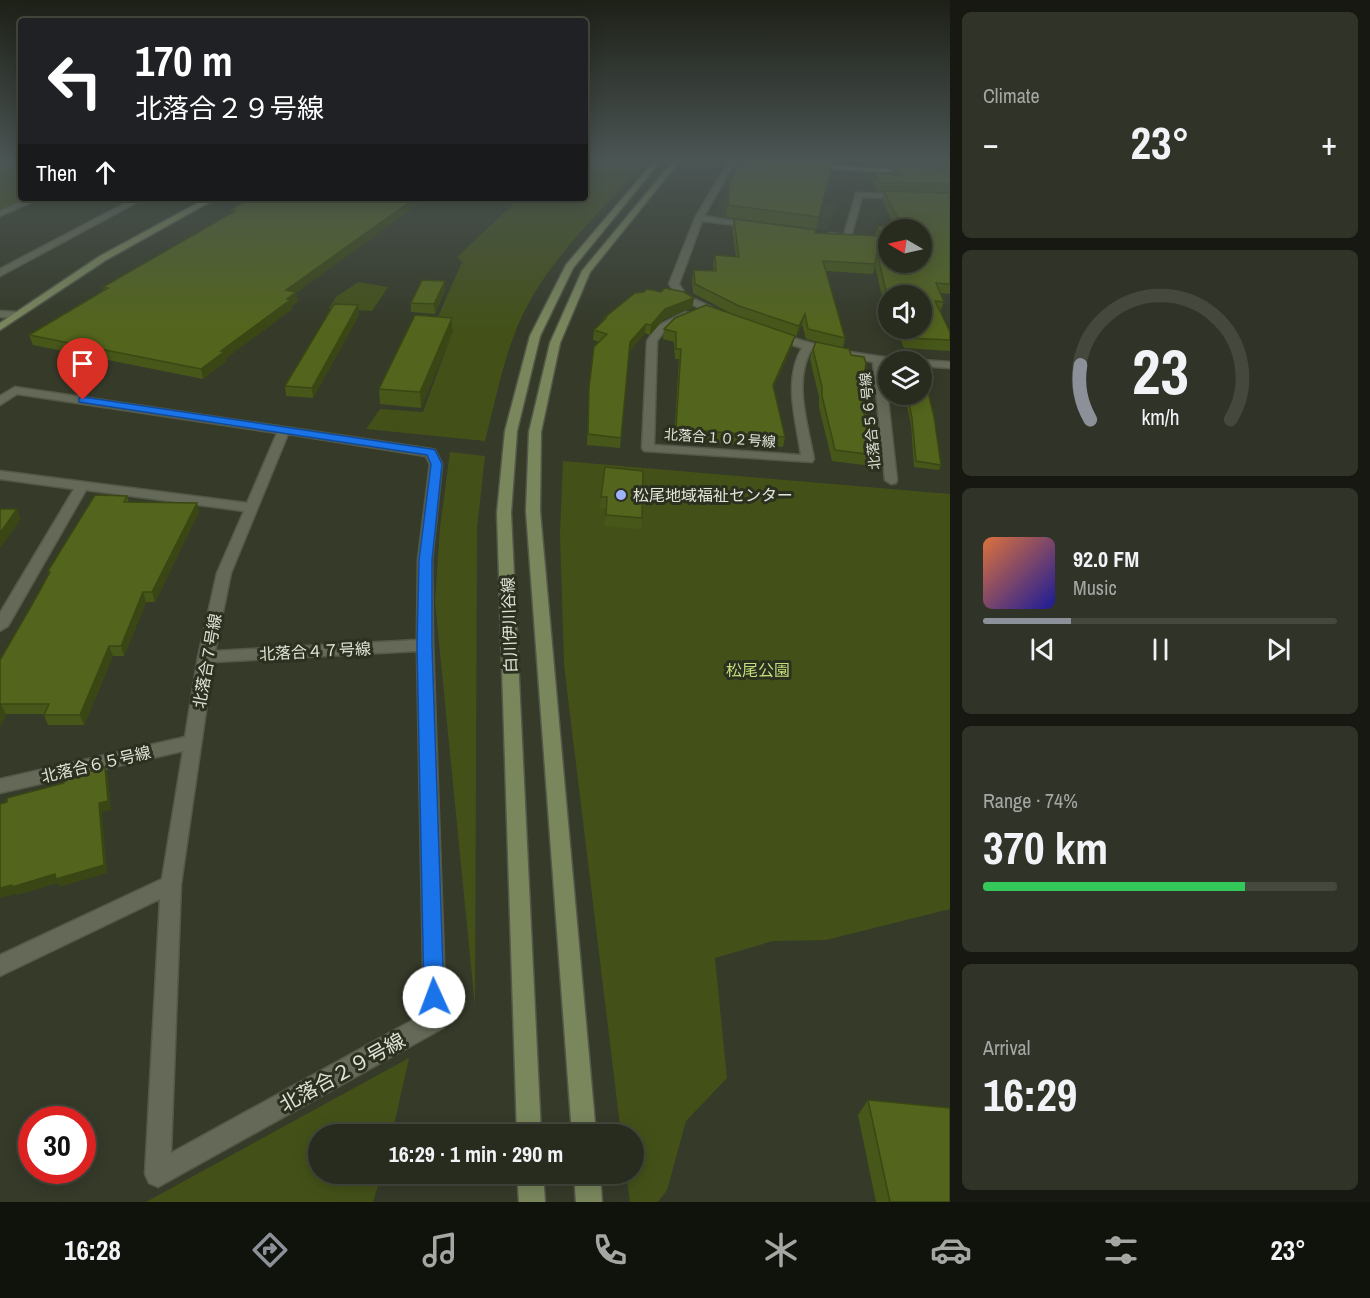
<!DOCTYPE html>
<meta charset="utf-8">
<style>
:root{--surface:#282c1f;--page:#303428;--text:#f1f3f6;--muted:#a5a7a4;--line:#44483d;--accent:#8c9099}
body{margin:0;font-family:"Archivo Narrow","Noto Sans JP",sans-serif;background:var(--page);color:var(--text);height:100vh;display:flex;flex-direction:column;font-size:22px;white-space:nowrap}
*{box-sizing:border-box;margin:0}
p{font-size:20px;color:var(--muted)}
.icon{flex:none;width:33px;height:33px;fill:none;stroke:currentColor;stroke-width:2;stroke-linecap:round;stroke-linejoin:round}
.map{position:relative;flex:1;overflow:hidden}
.sheet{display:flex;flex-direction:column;gap:12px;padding:12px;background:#161811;width:420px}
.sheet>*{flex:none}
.hud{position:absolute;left:18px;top:18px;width:570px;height:183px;border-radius:6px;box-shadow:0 3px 15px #0003,0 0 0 2px var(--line);background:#202124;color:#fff;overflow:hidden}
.needle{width:39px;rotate:279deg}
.tools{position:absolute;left:878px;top:219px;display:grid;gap:12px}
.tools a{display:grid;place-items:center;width:54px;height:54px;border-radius:50%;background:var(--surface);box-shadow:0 3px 15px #0003,0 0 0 2px var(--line);font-size:30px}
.speed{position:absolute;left:18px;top:1106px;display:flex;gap:12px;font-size:30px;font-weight:700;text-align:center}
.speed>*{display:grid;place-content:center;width:78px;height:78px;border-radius:50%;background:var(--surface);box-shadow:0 3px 15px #0003,0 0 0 2px var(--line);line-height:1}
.speed .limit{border:9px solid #d22;background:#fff;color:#111}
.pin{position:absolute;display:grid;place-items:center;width:51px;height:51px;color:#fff;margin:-62px -26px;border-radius:50% 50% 50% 0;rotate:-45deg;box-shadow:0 0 6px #0007}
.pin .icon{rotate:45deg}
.me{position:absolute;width:66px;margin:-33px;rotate:358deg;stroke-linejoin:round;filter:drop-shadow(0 0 4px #0008)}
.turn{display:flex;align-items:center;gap:21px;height:126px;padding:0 18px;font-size:27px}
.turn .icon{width:78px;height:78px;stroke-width:2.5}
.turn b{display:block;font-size:42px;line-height:51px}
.then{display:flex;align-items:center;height:57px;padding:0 18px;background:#0003;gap:12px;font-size:22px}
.big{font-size:45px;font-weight:700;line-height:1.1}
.sheet .card{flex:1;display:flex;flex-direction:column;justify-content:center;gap:9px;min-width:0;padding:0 21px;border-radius:9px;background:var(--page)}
.sheet .dial{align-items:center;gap:0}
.dial svg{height:156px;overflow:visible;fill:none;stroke:var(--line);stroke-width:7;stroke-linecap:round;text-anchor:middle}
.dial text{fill:var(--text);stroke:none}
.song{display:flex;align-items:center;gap:18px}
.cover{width:72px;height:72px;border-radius:9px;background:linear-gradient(135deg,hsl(20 70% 55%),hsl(240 70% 35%))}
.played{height:6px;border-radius:3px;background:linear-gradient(90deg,var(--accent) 25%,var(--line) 25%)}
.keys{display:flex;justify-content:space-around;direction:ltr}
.heat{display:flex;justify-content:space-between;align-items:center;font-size:33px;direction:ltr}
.charge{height:9px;border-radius:4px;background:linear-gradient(90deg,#34c759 74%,var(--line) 0)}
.trip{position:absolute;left:308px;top:1124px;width:336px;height:60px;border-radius:30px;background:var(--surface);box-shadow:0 3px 15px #0003,0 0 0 2px var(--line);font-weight:700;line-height:60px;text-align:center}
.dock{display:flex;height:96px;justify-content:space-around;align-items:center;background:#10120c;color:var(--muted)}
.dock .icon{width:42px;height:42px}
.dock .selected{color:var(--accent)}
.dock b{font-size:27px;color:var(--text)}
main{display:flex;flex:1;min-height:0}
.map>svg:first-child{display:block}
.built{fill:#3a422a}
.green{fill:#435119}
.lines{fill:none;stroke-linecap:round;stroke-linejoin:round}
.street-casing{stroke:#535849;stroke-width:3}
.secondary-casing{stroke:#535849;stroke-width:3}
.street{fill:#646a57;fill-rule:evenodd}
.secondary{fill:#7a875d;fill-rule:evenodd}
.wall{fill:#475719}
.shaded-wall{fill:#3a4714}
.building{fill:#53651d;stroke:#3a4714;stroke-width:1.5;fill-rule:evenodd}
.route{fill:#1a73e8;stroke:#114b97;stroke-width:1.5}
.poi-dot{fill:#9fb3fd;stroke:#2b301f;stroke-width:2}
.labels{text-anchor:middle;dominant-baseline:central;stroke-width:6;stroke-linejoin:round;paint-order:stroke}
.far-street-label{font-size:14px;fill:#e1e4d9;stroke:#2b301f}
.poi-label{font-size:16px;fill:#e1e4d9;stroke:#2b301f;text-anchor:start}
.street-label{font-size:16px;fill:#e1e4d9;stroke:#2b301f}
.park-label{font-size:16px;fill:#c3de7c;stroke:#2b301f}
.near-street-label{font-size:20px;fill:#e1e4d9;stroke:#2b301f}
</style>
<main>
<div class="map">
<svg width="950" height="1202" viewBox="0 0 950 1202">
<rect width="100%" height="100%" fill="#353a29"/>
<path class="built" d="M727,192L836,205L828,231L713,216Z"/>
<path class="green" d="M0,159L21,161V198H31L0,212Z
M585,159H648C599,214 538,267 513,338C501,371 494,407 485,441L366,429L380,409L423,412L453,330L436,321L462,262L457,257L520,198H585Z
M358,282L388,287L372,311L329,308L336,297Z
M450,452L485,456L477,528L475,1006L435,602L440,528Z
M563,461L950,494V909L826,940L773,941L715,958L727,1078L686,1121L667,1190L658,1202H630L626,1173H633V1134H621L564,665L560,534Z
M409,1058L392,1134H318V1173H382L373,1202H146Z"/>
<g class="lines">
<g class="street-casing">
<path id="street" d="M730,159L736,160L704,216L757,225L753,227L702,221L679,284L686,295L722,312V316L719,317L680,299L669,284L695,218Z
M856,193L902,194L906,196L902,198L862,197L850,240L827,237L826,235L830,233L844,235Z
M31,198H41L0,216V211Z
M135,198H145L0,276V269Z
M0,311L16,312L21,315L16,318L0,317Z
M685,312L693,314L665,330L657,341L654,445L801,455C796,419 783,380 802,348L771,338V334L775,333L836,350L904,360L905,362L884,364L897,480L896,483L891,484L885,480L873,362L811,350C793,382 808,425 814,459L812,462L644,451L642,448L647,341L657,326Z
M921,360L950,362V368L921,366V362H917Z
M15,387L431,449L435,450L442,464L432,560L433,645L446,1020L443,1028L158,1187L149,1183L145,1174L160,899L0,976V955L162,879L183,751L0,793V779L185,737L198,657L217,573L244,511L86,490L8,626L0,631V613L74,489L0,479V471L247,503L277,433L17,394L0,405V396ZM288,434L426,456L430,464L418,560L417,640L215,651L231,573ZM417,651L424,1014L171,1153L181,884L213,662Z"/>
</g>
<g class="secondary-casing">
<path id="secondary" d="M656,159H662L573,268L540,336L517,431L511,513L541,1134H517L497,513L505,431L530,336L566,265Z
M675,159H681L590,272L560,343L541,432L540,511L596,1134H572L526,511L529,432L550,343L582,271Z
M724,159H746L763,162L760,164L727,161Z
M812,165L950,172V176L814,168Z
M207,198H217L106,260L0,330V323L100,256Z
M517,1173H543L545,1202H519Z
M574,1173H600L602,1202H576Z"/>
</g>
<use href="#street" class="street"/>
<use href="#secondary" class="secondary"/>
</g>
<path class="wall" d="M759,159H827L833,162L816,229L726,217L729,183Z
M877,159H950V294L940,293L944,302L940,312L950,332V351L904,348L896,328H921V296H888V311L882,297L875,265L873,274L826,271L845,338L843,348L861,392L867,410L865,417L875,455L872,466L832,461L819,407V397L810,359L813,349L826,344L806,339L802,324L796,337L795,336L792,346L773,388L785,437L783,447L674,440L679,359H675L674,342L663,339L664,329L732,314L693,293L692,279L694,270L714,271L713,265L715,255L736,257L732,227L734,219L815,233L875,236L877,226H895L882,200L884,191H878L872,180L874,172L890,174L893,166H883Z
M230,210L402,215L296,293L298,301L291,306L292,309L226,358V361L203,379L33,345L29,335L104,291L103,287L231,213Z
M445,290L435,314L411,312V303Z
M694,298L692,308L664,319L650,335L645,333L629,352L620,448L587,445L589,388L599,342L593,340L594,330L603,321L604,318Z
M359,315L313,398L286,396L285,386Z
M452,318V333L421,408L380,404L379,389Z
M904,394H921L941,465L939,470L914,467L911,424Z
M605,467L642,518L641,529L604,526L606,509L600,508Z
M127,496L129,502L197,503L199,512L155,602H146L124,656H113L84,725H48L44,715V714H6L0,727V660L49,574L48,571Z
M868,1100L950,1202H876L858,1115Z"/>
<path class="shaded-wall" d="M415,198H427L296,293L298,301L291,306L292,309L226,358V361L203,379L201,369L286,290Z
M445,281V290L435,314L434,304Z
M694,298L692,308L664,319L650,335L651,325L665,309Z
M358,305L359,315L313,398L312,388Z
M805,314L802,324L796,337L799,326Z
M452,318V333L421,408L420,392Z
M646,324L645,333L629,352L630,342Z
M795,336L792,346L770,395L773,385Z
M197,503L199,512L155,602L152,592Z
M17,509L21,519L1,547L0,545V533Z
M143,592L146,602L124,656L121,646Z
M109,646L113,656L84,725L80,715Z
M1,704L6,714L0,727V706Z
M105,767L108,776L111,810L102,812L107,873L60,887L58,883L17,895L16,894L0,898V888Z"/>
<path class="building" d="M744,159H815L832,160L833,162L819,217L728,205L729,183L740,161Z
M899,159H950V162Z
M893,166L950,170V184L880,183L874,172L901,176Z
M884,191L950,193V284L936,283L944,302L935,301L950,332V340L907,338L903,328H921V296H889L885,287L877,252L875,264L823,261L845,338L808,329L805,314L799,326L739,306L695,284L694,270L716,271L715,255L739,257L734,219L816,230L815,233L881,236L877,226H902ZM888,230H921V262H888Z
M251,198H415L286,290L296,292L287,299L290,300L221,351H225L201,369L29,335L108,288L103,287L235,211L230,210Z
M422,280L445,281L434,304L411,303Z
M665,288L684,292L694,298L665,309L651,325L646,324L630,342L621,438L588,434L589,388L594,347L607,334L594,330L606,318H604L635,293L644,292L647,289L661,292Z
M334,304L358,305L312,388L285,386Z
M706,305L795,336L773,385L785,437L676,429L681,349H676V332L664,329L675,318Z
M415,315L452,318L420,392L379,389Z
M816,342L849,349L851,355L864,357L866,364L861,392L867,410H863L875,455L835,450L822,396V387L813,349Z
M921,375H924L934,417L941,465L916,461L912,418L907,394H921Z
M605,467L643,471L642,518L606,515L607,497H601Z
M95,495L127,496L124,502L197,503L152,592H143L121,646H109L80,715H44L49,704H1L0,706V660L32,605L50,572L48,571Z
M0,509H17L0,533Z
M105,767L108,801L99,803L104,865L56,879L55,874L12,887V885L0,888V804L7,802V798L64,783V778Z
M868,1100L950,1108V1202H890Z"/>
<linearGradient id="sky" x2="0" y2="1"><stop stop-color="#1d2017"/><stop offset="0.49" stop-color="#4b5554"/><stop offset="1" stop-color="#4b5554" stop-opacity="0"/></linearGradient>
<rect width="950" height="327" fill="url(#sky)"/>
<path class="route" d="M83,397L431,449L435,450L442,464L432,560V645L444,997L441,1004L434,1007L427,1004L424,997L417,645L419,560L431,464L427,455L79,402V398Z"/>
<circle class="poi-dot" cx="621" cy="495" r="6"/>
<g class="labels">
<g class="far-street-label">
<text transform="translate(870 421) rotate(-96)">北落合５６号線</text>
<text transform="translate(720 438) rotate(4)">北落合１０２号線</text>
</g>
<g class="poi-label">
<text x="633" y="495">松尾地域福祉センター</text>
</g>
<g class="street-label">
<text transform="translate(509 625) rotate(-92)">白川伊川谷線</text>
<text transform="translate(315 651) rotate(-3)">北落合４７号線</text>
<text transform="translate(207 661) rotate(-80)">北落合７号線</text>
<text transform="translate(96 764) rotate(-13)">北落合６５号線</text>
</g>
<g class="park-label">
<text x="758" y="670">松尾公園</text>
</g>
<g class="near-street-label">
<text transform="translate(342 1072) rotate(-29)">北落合２９号線</text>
</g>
</g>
</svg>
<div class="tools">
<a><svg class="needle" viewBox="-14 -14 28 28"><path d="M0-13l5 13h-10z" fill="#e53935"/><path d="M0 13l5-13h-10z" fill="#a5a7a4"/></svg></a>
<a><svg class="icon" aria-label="sound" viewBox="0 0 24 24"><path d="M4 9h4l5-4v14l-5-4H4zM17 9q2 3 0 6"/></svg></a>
<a><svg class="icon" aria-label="layers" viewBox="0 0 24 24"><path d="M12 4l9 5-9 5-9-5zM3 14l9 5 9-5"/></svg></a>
</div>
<div class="speed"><div class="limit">30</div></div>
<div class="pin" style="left:83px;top:400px;background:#d93025"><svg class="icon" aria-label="arrive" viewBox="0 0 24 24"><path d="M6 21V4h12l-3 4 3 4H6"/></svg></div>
<svg class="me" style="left:434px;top:997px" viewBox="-20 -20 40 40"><circle r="19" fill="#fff"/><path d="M0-13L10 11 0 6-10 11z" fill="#1a73e8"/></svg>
<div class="trip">16:29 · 1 min · 290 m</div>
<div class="hud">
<div class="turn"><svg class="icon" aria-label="left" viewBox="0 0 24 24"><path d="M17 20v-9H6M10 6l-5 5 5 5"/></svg><div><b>170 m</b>北落合２９号線</div></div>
<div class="then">Then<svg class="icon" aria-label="ahead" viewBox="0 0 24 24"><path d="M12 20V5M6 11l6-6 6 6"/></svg></div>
</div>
</div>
<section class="sheet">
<div class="card"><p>Climate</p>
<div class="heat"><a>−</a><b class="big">23°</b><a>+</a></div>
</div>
<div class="card dial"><svg viewBox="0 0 100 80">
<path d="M14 69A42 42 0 1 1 86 69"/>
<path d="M14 69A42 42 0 0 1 9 41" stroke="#8c9099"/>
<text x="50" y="56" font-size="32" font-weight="700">23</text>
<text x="50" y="72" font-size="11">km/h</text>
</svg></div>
<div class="card">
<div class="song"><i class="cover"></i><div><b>92.0 FM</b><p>Music</p></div></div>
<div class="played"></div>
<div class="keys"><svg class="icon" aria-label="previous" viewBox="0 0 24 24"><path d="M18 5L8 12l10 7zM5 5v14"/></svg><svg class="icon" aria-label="pause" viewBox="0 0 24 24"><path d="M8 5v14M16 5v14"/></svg><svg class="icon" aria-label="next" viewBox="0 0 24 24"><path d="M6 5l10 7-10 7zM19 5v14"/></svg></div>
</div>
<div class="card"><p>Range · 74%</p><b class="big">370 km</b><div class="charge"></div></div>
<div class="card"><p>Arrival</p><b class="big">16:29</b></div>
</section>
</main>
<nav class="dock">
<b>16:28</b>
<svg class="icon selected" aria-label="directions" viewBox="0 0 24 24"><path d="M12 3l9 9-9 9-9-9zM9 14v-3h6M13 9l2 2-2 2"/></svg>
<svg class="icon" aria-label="music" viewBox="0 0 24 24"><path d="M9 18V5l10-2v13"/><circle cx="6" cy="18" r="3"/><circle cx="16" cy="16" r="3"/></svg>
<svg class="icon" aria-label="phone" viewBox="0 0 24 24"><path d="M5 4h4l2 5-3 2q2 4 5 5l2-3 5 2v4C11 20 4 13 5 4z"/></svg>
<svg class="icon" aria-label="climate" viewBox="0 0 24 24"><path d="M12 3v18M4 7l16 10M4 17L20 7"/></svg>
<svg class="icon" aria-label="car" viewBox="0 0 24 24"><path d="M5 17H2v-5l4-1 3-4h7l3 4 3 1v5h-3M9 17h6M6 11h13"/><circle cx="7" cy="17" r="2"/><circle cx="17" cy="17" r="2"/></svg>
<svg class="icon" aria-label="filters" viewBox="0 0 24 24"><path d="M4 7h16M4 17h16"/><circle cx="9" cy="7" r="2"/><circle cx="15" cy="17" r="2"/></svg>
<b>23°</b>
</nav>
